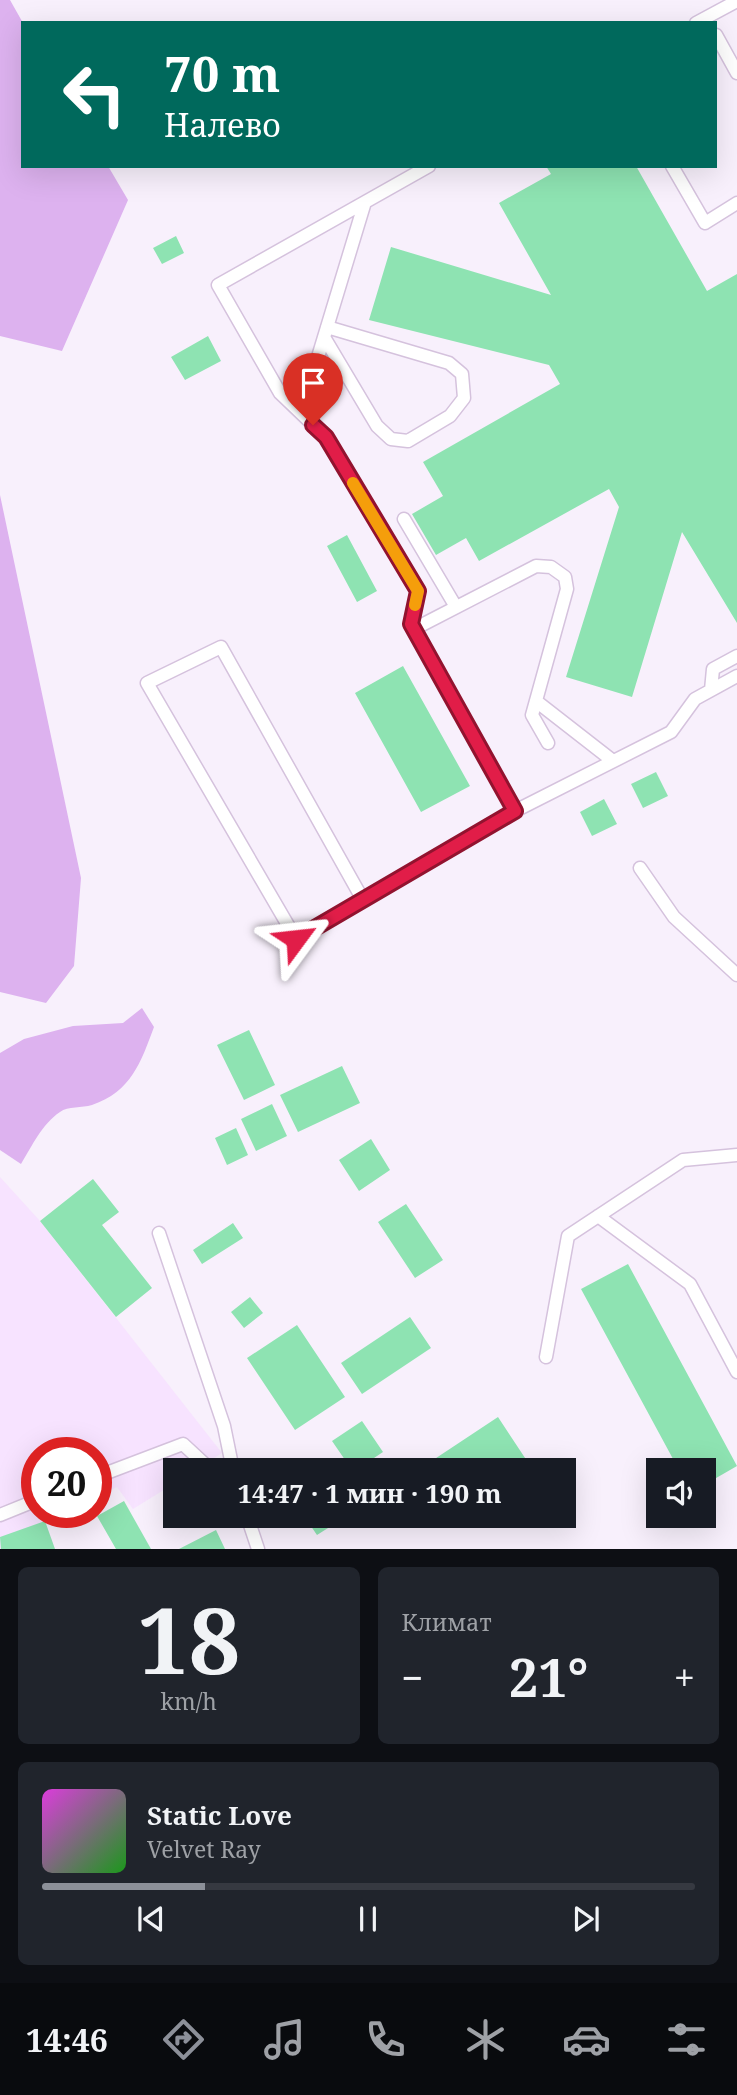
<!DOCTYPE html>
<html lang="ru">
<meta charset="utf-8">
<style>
:root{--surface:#171b24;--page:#20242c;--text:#f1f3f6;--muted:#9ea1a6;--line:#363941;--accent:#8c9099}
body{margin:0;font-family:"Noto Serif",serif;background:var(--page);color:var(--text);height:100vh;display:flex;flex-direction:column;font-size:26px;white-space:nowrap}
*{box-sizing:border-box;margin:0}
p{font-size:23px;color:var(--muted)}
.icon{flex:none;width:38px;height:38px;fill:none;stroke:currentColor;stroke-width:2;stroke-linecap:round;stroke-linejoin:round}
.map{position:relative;height:1549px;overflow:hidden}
.details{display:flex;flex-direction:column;gap:18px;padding:18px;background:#0d0f14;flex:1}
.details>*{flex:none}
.hud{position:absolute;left:21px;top:21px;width:696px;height:147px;border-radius:0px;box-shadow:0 7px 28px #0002;background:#00695c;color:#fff;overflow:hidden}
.buttons{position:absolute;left:646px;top:1458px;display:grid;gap:14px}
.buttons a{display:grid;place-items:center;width:70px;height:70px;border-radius:0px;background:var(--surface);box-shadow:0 7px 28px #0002;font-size:35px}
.speed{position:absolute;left:21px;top:1437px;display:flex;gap:14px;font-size:35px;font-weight:700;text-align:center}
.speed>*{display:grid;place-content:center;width:91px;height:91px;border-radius:50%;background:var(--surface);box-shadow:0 7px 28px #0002;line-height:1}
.speed .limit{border:10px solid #d22;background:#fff;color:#111}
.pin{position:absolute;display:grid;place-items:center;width:60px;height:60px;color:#fff;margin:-72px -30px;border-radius:50% 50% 50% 0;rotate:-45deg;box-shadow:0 0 7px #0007}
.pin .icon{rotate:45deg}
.me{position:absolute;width:77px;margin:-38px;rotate:60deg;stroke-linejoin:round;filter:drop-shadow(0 0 5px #0008)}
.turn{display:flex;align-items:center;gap:24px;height:147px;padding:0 28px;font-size:32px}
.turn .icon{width:91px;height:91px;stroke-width:2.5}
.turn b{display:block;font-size:49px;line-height:60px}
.big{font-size:52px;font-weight:700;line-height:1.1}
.details .card{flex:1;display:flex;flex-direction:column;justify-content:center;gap:10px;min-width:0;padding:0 24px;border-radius:10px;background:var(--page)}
.details .dial{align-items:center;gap:0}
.dial b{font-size:91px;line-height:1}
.song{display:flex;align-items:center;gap:21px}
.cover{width:84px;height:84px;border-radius:10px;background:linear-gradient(135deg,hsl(300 70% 55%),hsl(120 70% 35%))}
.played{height:7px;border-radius:4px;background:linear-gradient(90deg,var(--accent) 25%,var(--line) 25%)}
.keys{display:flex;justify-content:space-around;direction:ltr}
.heat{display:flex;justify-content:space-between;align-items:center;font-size:38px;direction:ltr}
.details .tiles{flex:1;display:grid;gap:18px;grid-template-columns:1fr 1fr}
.card:last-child{grid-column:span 2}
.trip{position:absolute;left:163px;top:1458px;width:413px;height:70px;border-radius:0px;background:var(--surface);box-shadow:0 7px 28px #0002;font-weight:700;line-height:70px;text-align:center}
.tabs{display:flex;height:112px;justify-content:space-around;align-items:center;background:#090b0e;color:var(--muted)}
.tabs .icon{width:49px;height:49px}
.tabs .on{color:var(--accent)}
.tabs b{font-size:32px;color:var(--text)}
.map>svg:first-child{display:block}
.built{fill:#f7e3ff}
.green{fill:#ddb2ef}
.building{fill:#8ee3b2}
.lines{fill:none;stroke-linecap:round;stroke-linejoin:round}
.service-casing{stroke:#d5c2dd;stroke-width:15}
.service{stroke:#fff;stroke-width:12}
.route-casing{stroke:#92132f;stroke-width:18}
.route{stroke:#e11d48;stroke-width:12}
.slow{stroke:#f59e0b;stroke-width:12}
</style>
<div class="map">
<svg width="737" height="1549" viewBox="0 0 737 1549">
<rect width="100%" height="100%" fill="#f8f0fc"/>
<path class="built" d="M0,1177L40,1221L222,1453L195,1470H175V1483L133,1509L117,1487L96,1497V1452H37V1512H64L45,1521L55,1549H0Z"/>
<path class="green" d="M0,0H10L23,23V166H108L128,200L62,351L0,336Z
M0,495L81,878L74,966L46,1003L0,992Z
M142,1008L154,1027C141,1062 131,1092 92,1105C82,1108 68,1106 60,1112C42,1124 32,1146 21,1164L0,1150V1053L24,1039L73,1026L123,1023Z"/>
<path class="building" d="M546,166H636L707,291L737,274V623L682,532L632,697L566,677L619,507L609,489L479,561L466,538L436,555L412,514L443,496L423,462L560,384L549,365L369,320L391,247L551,295L499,203L551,174Z
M176,236L184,253L162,264L153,248Z
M208,336L221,361L185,380L171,357Z
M347,535L377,591L357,602L327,546Z
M403,666L470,786L421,812L355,693Z
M656,772L668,796L643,808L631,784Z
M604,799L617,824L592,836L580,812Z
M249,1030L275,1085L244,1100L217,1045Z
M342,1066L360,1103L298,1132L280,1095Z
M272,1104L287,1136L256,1151L241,1119Z
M236,1128L248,1155L227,1165L215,1138Z
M371,1139L390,1170L359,1191L339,1160Z
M93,1179L119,1212L102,1225L152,1288L116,1317L40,1221Z
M406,1204L443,1260L415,1278L378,1222Z
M233,1223L243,1238L202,1264L193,1250Z
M628,1264L737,1466L704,1485V1470H679L581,1289Z
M250,1297L263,1313L244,1328L231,1312Z
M410,1317L431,1348L362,1394L341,1363Z
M297,1325L345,1397L295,1430L247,1358Z
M498,1417L533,1470H418Z
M362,1421L383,1452L356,1470H352L332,1441Z
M124,1501L151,1549H116L97,1516Z
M304,1516H347L317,1535Z
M45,1521L55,1549H1L0,1537Z
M216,1530L225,1549H179Z"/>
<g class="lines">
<g class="service-casing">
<path id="service" d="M696,23L737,1
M716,35L737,73
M429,166L218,285L280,393L326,437L418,591L411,624L515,811
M672,166L705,223L737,203
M324,337L377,426L391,439L408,441L450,416L464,398L462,374L449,363L327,327
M301,413L365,202
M404,519L456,607
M414,629L536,566L551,567L565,577L567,589L532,715L548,743
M711,690L713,669L737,656
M536,701L613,761
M640,868L674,917L737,975
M363,900L221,647L147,683L296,939L515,811L671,732L695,699L737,676
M598,1216L690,1284L737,1372
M159,1233L224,1426L233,1470
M546,1357L568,1236L683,1160L737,1155
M96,1477L183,1444L211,1470
M0,1515L37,1500
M247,1516L258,1549"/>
</g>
<use href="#service" class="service"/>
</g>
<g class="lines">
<g class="route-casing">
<path id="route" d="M296,939L515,811L411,624L418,591L326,437L313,425"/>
</g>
<use href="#route" class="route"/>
<path class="slow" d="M353,483L418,591L415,605"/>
</g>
</svg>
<div class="buttons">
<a><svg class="icon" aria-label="sound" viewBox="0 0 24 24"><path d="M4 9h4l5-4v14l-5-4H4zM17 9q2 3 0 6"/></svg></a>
</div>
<div class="speed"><div class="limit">20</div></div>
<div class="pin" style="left:313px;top:425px;background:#d93025"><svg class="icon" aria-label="arrive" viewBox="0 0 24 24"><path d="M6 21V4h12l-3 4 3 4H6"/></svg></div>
<svg class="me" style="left:296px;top:939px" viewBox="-20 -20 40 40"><path d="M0-17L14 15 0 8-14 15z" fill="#e11d48" stroke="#fff" stroke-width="4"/></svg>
<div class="trip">14:47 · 1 мин · 190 m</div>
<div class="hud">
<div class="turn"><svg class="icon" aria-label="left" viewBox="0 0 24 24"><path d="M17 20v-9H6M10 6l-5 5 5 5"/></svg><div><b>70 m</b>Налево</div></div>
</div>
</div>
<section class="details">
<div class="tiles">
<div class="card dial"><b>18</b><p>km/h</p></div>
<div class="card"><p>Климат</p>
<div class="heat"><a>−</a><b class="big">21°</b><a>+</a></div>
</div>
<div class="card">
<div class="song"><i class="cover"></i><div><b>Static Love</b><p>Velvet Ray</p></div></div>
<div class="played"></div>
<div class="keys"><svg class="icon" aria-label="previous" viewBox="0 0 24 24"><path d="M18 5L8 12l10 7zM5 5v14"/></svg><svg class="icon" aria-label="pause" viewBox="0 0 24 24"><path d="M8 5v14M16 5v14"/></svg><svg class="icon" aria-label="next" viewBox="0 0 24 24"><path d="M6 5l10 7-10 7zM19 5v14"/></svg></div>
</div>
</div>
</section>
<nav class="tabs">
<b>14:46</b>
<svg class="icon on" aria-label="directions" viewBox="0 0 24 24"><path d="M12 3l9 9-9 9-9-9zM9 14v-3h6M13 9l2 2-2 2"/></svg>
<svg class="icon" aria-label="music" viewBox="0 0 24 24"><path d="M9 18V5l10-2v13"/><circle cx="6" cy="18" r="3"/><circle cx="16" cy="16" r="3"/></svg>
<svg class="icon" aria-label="phone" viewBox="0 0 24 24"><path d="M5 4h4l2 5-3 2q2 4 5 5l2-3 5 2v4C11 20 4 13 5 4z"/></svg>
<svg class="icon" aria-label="climate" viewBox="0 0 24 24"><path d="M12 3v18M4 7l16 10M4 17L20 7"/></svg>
<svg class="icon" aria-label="car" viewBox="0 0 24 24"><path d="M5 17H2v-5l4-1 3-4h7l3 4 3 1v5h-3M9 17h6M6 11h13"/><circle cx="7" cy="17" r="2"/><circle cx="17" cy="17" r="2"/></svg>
<svg class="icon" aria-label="filters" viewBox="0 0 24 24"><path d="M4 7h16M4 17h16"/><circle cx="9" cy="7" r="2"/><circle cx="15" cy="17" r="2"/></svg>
</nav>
